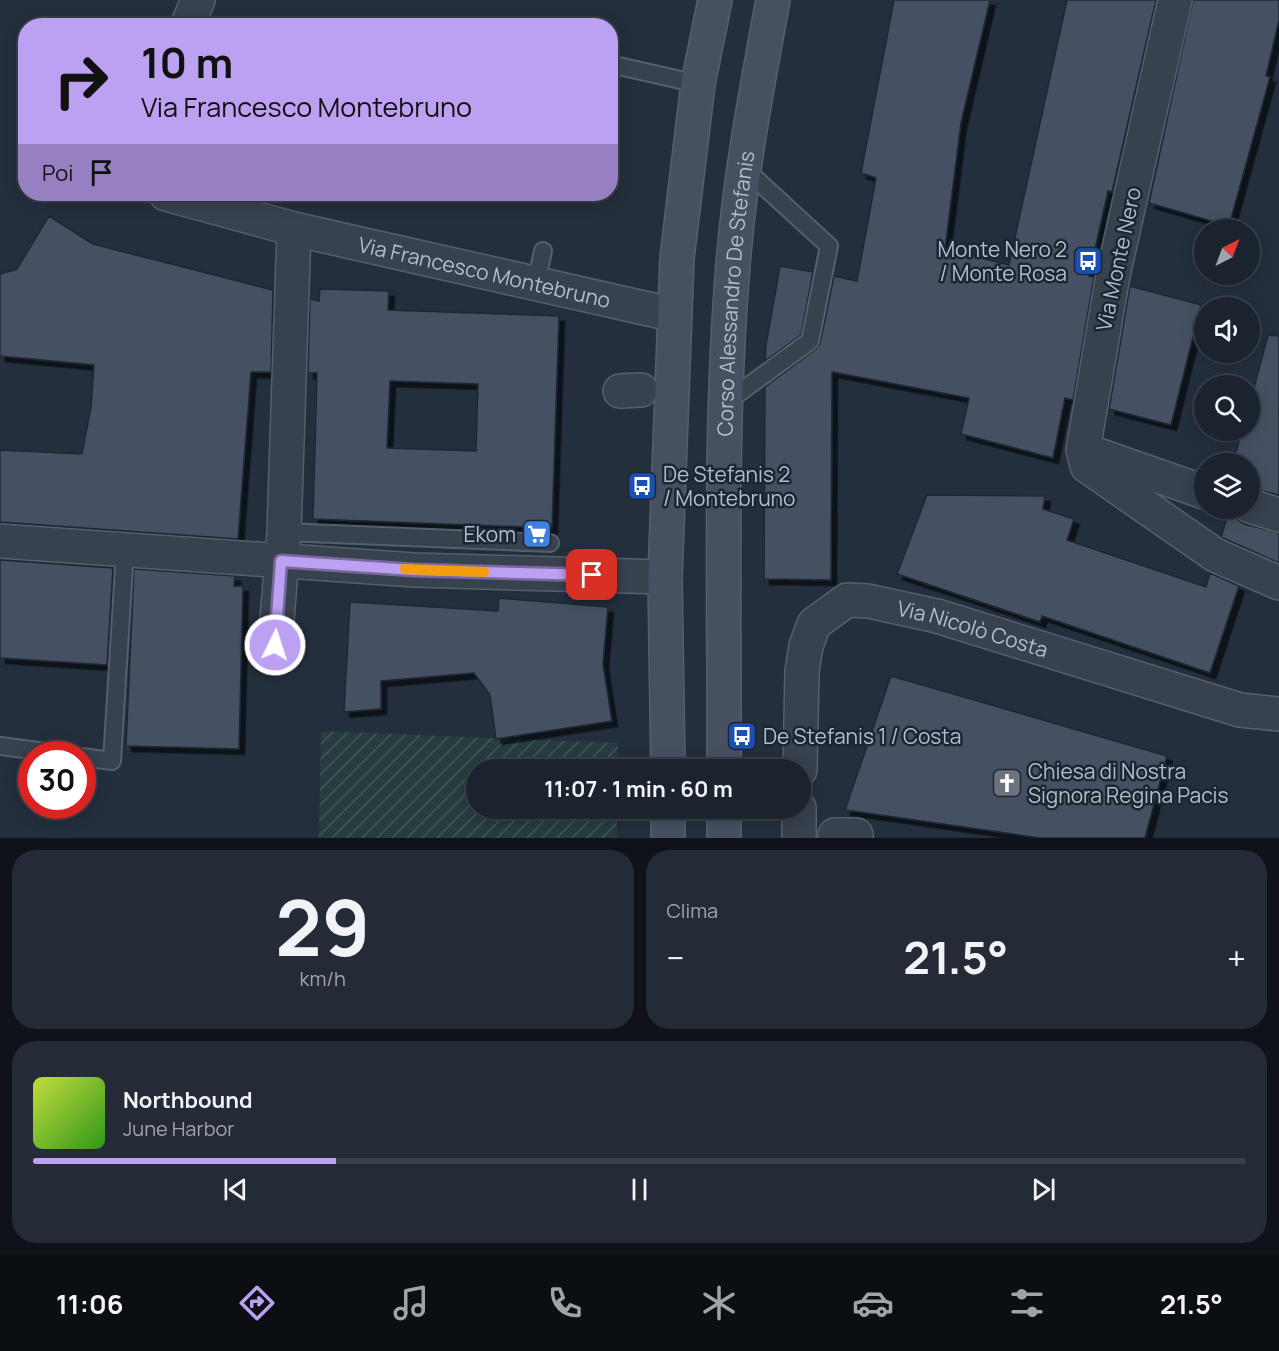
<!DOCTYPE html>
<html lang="it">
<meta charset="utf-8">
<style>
:root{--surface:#1b232e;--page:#242b36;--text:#f1f3f6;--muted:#a0a4aa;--line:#39404a;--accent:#bca0f2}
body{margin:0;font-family:Manrope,sans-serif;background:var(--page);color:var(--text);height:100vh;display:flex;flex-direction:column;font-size:22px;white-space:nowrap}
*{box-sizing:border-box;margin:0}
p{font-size:20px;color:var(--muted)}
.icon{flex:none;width:33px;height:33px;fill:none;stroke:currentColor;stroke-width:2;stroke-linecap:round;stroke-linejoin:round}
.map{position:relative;height:838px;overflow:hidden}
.side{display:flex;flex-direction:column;gap:12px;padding:12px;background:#0f1319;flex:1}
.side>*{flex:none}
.banner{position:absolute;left:18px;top:18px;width:600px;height:183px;border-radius:24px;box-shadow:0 3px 15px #0003,0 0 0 2px var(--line);background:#bca0f2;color:#111;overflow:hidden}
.needle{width:39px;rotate:42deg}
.buttons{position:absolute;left:1194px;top:219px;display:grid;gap:12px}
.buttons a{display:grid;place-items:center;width:66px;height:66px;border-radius:50%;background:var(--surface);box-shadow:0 3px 15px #0003,0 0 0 2px var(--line);font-size:30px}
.speed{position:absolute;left:18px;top:741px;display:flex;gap:12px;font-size:30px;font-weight:700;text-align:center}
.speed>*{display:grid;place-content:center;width:78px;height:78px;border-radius:50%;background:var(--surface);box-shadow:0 3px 15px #0003,0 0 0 2px var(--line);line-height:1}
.speed .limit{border:9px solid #d22;background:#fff;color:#111}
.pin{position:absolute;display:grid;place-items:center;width:51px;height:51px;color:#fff;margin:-26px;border-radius:12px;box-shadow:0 3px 9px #0006}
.me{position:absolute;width:66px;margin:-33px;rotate:4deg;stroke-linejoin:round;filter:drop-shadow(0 0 4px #0008)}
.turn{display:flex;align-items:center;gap:21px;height:126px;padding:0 24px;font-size:27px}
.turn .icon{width:78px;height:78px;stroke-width:2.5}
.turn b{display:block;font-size:42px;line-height:51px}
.then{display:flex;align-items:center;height:57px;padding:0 24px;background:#0003;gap:12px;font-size:22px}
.big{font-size:45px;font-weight:700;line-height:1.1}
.side .tile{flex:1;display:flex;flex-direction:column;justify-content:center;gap:9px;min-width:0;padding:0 21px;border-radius:24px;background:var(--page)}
.side .dial{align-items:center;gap:0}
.dial b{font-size:78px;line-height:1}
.song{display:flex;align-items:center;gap:18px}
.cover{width:72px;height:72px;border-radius:9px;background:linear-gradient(135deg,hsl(70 70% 55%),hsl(110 70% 35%))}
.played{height:6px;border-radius:3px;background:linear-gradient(90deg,var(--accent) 25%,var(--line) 25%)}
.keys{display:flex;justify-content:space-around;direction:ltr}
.heat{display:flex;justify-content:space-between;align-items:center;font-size:33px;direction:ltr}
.side .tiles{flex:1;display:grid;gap:12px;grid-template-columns:1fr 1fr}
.tile:last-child{grid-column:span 2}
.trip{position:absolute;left:466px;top:759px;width:345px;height:60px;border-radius:30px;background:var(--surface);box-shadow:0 3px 15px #0003,0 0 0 2px var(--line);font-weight:700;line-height:60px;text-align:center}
.dock{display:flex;height:96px;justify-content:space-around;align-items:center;background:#0b0e12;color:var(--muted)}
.dock .icon{width:42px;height:42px}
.dock .active{color:var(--accent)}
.dock b{font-size:27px;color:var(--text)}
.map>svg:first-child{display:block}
.garden{fill:url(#garden-furrows)}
.building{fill:#455162;stroke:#1f2835;stroke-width:1.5;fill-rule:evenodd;filter:url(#shadow)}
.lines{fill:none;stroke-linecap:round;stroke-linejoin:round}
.lane-casing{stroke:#565f6c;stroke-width:20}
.street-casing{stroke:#565f6c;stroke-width:36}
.secondary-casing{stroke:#565f6c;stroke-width:36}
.lane{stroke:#38414e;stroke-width:16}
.street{stroke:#38414e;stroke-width:33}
.secondary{stroke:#465061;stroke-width:33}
.route-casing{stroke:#7a689d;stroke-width:15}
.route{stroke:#bca0f2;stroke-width:10}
.slow{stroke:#f59e0b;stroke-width:10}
.labels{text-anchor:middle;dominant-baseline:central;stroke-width:5;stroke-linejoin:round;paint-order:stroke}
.poi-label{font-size:21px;fill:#b4bcc9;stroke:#1d2633;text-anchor:start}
.street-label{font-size:21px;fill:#b4bcc9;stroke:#1d2633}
</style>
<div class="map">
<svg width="1279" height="838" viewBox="0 0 1279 838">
<defs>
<pattern id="garden-furrows" width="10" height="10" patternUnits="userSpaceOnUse" patternTransform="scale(1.5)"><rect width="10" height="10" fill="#263c3f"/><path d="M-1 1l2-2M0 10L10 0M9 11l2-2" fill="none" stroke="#435659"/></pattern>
<filter id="shadow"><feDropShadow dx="5.5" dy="5.5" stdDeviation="0" flood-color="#0009"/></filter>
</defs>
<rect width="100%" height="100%" fill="#242f3e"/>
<path class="garden" d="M321,731L618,743L617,769L477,770V808L617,809V838H319Z"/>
<path class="building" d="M894,0H990L961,123L945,249L1009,265L1067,0H1156L1112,192L1108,191L1089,276L1094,277L1073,400L1065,398L1053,458L961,434L969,398L832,372L831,580L764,579L765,387L816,349L820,344L834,276L857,281L876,178L861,173Z
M1193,0H1279V20L1266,76L1270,77L1229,226L1149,203Z
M49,216L93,244L273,290L271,372H251L238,539L0,522V450L82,454L91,407L94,365L0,356V274L17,269Z
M780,266L813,272L801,335L765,361L766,345Z
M1130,286L1201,305L1171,425L1109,409Z
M320,289L389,291L388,310L559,316L552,528L313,519L317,373H308L310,299L319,301ZM390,381L478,384L476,451L387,448Z
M1268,335L1279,336V495L1250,488V464H1244L1246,459L1235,456L1242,430H1250V403Z
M927,495L1045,496L1043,509L1074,519L1067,540L1206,587L1210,573L1239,586L1210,673L1042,616L1040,622L897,574Z
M1230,508L1236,518L1244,524L1279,533V563L1221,537Z
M0,560L113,568L107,665L0,658Z
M134,569L235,576L234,586H243L239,749L126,746Z
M499,598L608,607L603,664L612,721L496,739L490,695L474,673L381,681V709L344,712L350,602L498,611Z
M891,676L1167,756L1145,838H1040L845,810Z"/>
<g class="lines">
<g class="lane-casing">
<path id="lane" d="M610,64L698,84
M536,283L543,251
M725,403L810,341L829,246L745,169
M284,532L550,543
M0,746L61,754
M82,757L112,761L125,551"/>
</g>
<g class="street-casing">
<g id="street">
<path d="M1175,0L1113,275L1083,450L1087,466L1215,555L1279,583"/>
<path d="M187,26L198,0"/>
<path id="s1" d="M166,194L294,229L675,315"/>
<path d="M620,391L641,390"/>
<path d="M1084,450L1204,492"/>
<path d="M1250,506L1279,515"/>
<path d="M0,541L414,570L665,577"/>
<path d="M275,645L284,532L294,229"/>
<path id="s2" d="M800,770L802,671L806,646L814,624L847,600L868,601L937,616L1240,710L1279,714"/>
<path d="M835,835H856V838"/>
<path d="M799,838V808"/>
</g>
</g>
<g class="secondary-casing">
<g id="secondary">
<path d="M668,770L665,577L677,258L698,84L715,0"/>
<path id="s3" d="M724,770C725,601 719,433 733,265C740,176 757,87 773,0"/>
<path d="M668,808V838"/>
<path d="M724,838V808"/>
</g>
</g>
<use href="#lane" class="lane"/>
<use href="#street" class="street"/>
<use href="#secondary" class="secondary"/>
</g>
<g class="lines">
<g class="route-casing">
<path id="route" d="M275,645L281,561L414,570L592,575"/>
</g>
<use href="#route" class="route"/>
<path class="slow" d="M405,569L484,572"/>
</g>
<defs>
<g id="bus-square" transform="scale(1.5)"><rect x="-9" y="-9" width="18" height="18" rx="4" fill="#1a4fb4" stroke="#1d2633"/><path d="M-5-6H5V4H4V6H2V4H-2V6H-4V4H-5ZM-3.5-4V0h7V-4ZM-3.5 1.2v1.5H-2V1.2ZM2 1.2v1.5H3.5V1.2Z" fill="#fff"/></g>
<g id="supermarket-square" transform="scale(1.5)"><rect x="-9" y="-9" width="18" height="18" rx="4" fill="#3f7fe0" stroke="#1d2633"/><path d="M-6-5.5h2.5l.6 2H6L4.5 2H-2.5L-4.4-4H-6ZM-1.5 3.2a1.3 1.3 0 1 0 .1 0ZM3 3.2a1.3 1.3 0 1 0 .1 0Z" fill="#fff"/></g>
<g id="church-square" transform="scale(1.5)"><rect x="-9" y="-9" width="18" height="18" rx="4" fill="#6b7280" stroke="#1d2633"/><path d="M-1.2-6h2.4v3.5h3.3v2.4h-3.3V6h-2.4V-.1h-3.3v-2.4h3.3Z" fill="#fff"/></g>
</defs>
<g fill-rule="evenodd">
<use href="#bus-square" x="1088" y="261"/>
<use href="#bus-square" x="642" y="486"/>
<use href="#supermarket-square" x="537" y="534"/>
<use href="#bus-square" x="742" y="736"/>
<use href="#church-square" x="1007" y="783"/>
</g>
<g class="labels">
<g class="poi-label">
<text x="1067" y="249" text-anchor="end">Monte Nero 2<tspan x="1067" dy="24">/ Monte Rosa</tspan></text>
<text x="663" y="474">De Stefanis 2<tspan x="663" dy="24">/ Montebruno</tspan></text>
<text x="516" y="534" text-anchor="end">Ekom</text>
<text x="763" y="736">De Stefanis 1 / Costa</text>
<text x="1028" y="771">Chiesa di Nostra<tspan x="1028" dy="24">Signora Regina Pacis</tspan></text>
</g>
<g class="street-label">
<text transform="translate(1118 259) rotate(-78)">Via Monte Nero</text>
<text stroke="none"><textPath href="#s1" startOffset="328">Via Francesco Montebruno</textPath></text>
<text stroke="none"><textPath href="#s3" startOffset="477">Corso Alessandro De Stefanis</textPath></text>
<text stroke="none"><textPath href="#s2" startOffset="318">Via Nicolò Costa</textPath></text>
</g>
</g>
</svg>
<div class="buttons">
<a><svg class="needle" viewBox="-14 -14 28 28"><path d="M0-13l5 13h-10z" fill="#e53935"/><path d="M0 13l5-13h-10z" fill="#a0a4aa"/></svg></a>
<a><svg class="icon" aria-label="sound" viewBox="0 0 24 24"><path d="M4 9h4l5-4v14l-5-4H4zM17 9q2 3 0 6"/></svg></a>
<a><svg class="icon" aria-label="search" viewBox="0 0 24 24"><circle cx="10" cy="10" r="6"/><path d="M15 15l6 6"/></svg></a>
<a><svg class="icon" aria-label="layers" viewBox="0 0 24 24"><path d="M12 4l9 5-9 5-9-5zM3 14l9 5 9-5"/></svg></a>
</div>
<div class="speed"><div class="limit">30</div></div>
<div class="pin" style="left:592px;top:575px;background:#d93025"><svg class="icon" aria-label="arrive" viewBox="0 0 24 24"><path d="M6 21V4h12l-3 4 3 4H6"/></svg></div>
<svg class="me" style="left:275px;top:645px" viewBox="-20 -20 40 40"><circle r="17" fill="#bca0f2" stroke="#fff" stroke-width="3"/><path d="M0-11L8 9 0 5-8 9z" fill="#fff"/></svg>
<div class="trip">11:07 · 1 min · 60 m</div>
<div class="banner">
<div class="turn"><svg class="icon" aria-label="right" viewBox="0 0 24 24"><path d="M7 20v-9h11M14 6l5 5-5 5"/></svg><div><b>10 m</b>Via Francesco Montebruno</div></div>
<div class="then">Poi<svg class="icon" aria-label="arrive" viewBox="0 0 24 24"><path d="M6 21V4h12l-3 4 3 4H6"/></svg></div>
</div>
</div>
<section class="side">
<div class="tiles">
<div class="tile dial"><b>29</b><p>km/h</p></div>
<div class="tile"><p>Clima</p>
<div class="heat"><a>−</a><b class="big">21.5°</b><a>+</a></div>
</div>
<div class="tile">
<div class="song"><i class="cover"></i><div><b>Northbound</b><p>June Harbor</p></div></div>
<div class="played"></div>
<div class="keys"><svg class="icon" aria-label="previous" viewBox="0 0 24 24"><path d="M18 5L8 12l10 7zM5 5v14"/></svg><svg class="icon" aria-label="pause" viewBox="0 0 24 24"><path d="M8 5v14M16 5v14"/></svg><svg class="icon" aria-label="next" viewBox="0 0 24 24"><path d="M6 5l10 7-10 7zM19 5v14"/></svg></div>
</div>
</div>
</section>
<nav class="dock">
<b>11:06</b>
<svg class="icon active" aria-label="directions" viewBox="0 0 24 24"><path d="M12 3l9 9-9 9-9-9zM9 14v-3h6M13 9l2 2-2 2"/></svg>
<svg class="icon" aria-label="music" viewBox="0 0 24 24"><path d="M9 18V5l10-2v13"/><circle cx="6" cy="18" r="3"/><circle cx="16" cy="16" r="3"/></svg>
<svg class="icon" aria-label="phone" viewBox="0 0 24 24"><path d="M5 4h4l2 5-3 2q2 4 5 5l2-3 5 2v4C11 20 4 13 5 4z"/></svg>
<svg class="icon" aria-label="climate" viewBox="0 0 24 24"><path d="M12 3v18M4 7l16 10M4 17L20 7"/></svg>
<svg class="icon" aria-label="car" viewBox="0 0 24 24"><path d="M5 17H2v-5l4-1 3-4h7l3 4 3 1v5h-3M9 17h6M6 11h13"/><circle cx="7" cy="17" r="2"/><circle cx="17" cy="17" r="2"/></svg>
<svg class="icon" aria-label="filters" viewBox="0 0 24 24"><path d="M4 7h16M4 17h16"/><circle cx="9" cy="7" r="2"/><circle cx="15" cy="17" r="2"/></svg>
<b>21.5°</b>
</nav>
